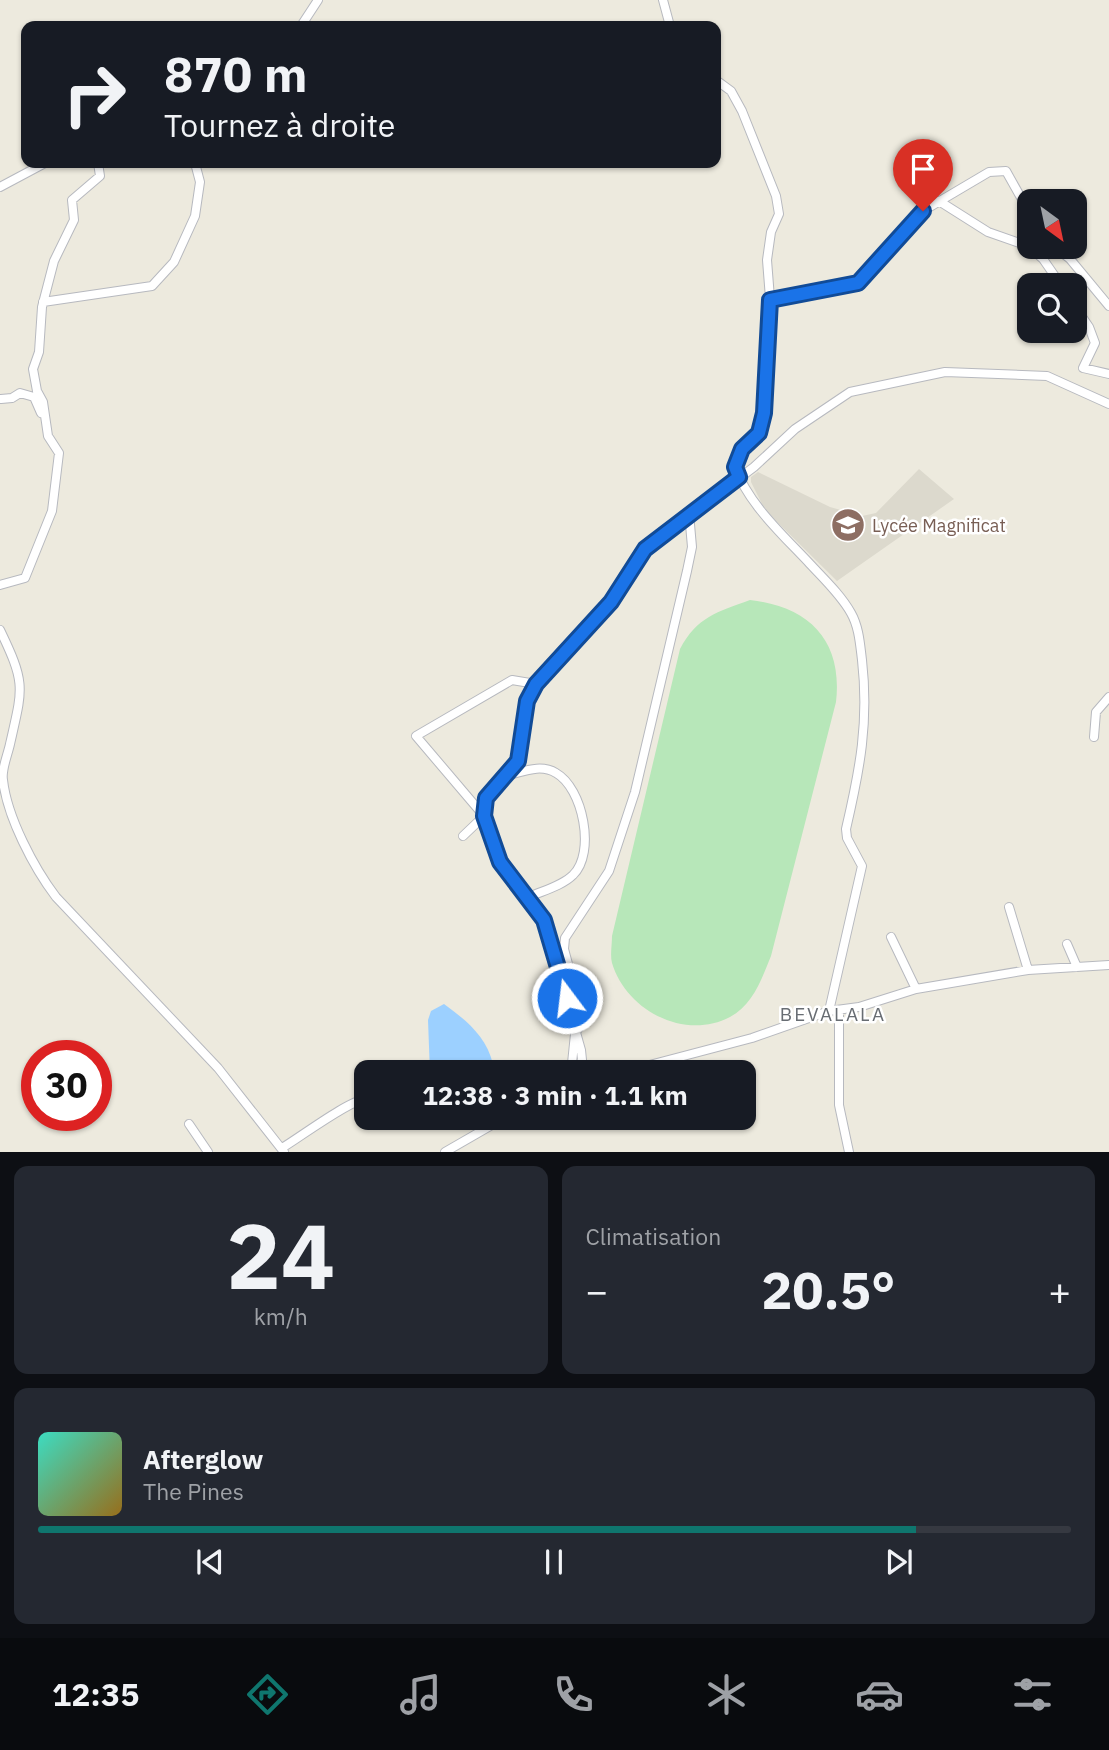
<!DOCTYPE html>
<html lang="fr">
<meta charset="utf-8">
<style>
:root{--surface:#171b24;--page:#242831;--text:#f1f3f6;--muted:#9ea1a6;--line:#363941;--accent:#0f766e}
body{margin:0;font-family:"IBM Plex Sans",sans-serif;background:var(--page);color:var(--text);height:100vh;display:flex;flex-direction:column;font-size:26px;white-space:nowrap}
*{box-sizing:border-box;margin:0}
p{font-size:23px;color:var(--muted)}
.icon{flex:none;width:38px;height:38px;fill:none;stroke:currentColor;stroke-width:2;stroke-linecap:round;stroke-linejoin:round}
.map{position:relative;height:1152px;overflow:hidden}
.drawer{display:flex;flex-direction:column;gap:14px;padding:14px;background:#0d0f14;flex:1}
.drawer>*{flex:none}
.top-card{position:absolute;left:21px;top:21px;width:700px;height:147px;border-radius:14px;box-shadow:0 2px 5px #0004;background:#171b24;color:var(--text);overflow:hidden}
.needle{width:46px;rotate:147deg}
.fabs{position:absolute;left:1017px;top:189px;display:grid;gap:14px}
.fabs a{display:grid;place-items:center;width:70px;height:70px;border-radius:14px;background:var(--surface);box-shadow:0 2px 5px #0004;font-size:35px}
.speed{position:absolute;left:21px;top:1040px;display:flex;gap:14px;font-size:35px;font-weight:700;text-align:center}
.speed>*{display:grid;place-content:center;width:91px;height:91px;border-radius:50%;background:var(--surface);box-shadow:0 2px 5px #0004;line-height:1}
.speed .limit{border:10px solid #d22;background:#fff;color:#111}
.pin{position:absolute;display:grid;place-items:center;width:60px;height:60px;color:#fff;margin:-72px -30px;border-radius:50% 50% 50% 0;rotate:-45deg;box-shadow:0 0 7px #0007}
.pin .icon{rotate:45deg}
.me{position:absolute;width:77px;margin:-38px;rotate:345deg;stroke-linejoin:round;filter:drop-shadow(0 0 5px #0008)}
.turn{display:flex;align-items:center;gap:24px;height:147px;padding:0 28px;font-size:32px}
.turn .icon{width:91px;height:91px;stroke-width:2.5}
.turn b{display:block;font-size:49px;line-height:60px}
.big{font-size:52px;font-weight:700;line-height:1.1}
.drawer .card{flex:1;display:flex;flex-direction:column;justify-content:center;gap:10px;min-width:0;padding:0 24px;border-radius:14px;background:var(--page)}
.drawer .dial{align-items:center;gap:0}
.dial b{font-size:91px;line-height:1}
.song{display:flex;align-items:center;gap:21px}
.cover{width:84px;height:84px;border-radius:10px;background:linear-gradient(135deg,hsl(170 70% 55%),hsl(40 70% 35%))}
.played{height:7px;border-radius:4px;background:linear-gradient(90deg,var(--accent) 85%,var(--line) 85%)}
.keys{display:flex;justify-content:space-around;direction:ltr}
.heat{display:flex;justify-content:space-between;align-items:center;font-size:38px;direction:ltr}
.drawer .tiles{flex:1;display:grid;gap:14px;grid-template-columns:1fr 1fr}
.card:last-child{grid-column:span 2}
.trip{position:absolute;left:354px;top:1060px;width:402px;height:70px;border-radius:14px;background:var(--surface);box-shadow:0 2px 5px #0004;font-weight:700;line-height:70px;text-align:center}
.tabs{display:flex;height:112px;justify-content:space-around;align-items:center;background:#090b0e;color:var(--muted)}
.tabs .icon{width:49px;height:49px}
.tabs .active{color:var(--accent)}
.tabs b{font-size:32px;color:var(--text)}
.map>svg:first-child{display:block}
.education{fill:#dcd9cd}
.green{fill:#b7e7b9}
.water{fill:#9cd0ff}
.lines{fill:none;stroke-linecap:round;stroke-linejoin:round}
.minor-casing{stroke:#b7b9bf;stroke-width:10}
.minor{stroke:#fff;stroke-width:8}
.route-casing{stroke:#114b97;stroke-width:18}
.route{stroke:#1a73e8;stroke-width:12}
.labels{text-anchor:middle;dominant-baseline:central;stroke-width:5;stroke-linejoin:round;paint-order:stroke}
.education-label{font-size:18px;fill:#785e54;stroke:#fff;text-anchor:start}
.neighbourhood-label{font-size:19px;letter-spacing:2px;fill:#686d73;stroke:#fff}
</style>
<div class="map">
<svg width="1109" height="1152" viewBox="0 0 1109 1152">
<rect width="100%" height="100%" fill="#edeade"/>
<path class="education" d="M919,469L954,499L837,581L765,510L751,482V477L758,472L830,507L862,516L876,513Z"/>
<path class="green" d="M750,600C810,607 843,641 836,702L771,956C762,978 753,1005 730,1017C684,1041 626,1010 612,963C610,955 612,945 612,936L680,649C697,617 717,612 750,600Z"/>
<path class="water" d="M444,1004C466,1020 486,1036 493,1064L480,1073H430L428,1020L431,1011Z"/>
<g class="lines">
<g class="minor-casing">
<path id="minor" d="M663,0L670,26
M301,26L318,0
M716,80L731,91L742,111L776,196L779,214L771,232L767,260L771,311L764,413L759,434L742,449L735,467C749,505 783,535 810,564C824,579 841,595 851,613C859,627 860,644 862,660C869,722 860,769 846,829L847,838L862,866L829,1011
M0,187L45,163
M939,201L988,232L1028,246L1043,259L1061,285
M1055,247L1070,259L1109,306
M770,300L858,283L923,211L989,172L1006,171L1029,212
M43,302L152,286L174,262L195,216L200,182L195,163
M1074,305L1089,327L1095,343L1083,368L1109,374
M1,399L12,398L20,393L34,397L41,413
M0,585L25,578L52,511L59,453L48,436L43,402L37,391L33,369L39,352L42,307L54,261L74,220L72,200L100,176L98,163
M0,630C26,684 23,687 10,744C8,754 1,770 3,780C7,817 34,868 56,897L218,1068L284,1152
M1094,737L1096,712L1109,697
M509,775C525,771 541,764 556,773C583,788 596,853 573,875C562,886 542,891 529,897
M463,836L484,816L416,736L512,680L536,684
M1009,907L1028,970
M891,937L916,989
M1067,944L1077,967
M839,1010V1105L849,1152
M575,1033L582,1024V1016L564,949L565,938L609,871L635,792L687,571L692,547L689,513
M571,1073L575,1034
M574,1073L582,1060L581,1050L544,920L501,862L484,816L486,798L518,761L527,701L536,684L611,602L645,549L754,467L795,429L850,392L945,372L1047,376L1109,404
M619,1073L752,1038L829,1011L859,1007L916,989L1028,970L1109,965
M189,1124L208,1152
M282,1148C299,1138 351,1099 366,1099
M445,1152L504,1118"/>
</g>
<use href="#minor" class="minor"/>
</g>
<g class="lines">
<g class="route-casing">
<path id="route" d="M567,998L544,920L500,862L484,816L486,798L518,761L527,701L536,684L611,602L645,549L739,477L735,467L742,449L759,433L764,413L770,300L858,283L923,211"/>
</g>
<use href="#route" class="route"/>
</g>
<defs>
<g id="school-disc" transform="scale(1.75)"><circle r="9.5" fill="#8d6e63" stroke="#fff"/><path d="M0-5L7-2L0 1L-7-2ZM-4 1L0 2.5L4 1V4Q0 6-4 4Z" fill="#fff"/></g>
</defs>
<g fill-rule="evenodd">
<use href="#school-disc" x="848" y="525"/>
</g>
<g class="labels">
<g class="education-label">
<text x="872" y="525">Lycée Magnificat</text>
</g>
<g class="neighbourhood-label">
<text x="833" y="1014">BEVALALA</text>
</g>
</g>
</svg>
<div class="fabs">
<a><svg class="needle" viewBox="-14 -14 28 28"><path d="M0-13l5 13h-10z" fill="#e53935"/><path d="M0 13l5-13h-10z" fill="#9ea1a6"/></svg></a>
<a><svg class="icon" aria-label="search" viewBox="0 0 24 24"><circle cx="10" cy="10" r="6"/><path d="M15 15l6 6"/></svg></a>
</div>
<div class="speed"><div class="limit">30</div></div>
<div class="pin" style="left:923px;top:211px;background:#d93025"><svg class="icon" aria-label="arrive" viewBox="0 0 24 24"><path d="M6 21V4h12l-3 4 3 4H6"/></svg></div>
<svg class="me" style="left:567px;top:998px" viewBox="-20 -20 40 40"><circle r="17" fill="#1a73e8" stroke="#fff" stroke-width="3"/><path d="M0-11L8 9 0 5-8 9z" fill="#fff"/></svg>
<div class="trip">12:38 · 3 min · 1.1 km</div>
<div class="top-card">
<div class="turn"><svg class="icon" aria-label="right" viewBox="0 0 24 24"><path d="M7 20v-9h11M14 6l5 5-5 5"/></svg><div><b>870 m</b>Tournez à droite</div></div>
</div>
</div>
<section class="drawer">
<div class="tiles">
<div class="card dial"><b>24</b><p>km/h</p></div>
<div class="card"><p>Climatisation</p>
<div class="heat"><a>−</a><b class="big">20.5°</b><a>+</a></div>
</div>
<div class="card">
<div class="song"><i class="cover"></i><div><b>Afterglow</b><p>The Pines</p></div></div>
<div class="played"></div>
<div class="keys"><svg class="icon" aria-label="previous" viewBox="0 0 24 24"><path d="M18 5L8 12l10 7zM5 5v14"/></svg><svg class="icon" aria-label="pause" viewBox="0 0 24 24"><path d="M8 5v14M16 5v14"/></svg><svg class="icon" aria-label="next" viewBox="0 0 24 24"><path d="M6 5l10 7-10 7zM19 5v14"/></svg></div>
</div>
</div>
</section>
<nav class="tabs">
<b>12:35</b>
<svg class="icon active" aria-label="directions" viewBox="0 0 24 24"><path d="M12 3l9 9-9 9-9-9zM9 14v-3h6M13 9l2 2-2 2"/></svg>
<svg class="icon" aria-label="music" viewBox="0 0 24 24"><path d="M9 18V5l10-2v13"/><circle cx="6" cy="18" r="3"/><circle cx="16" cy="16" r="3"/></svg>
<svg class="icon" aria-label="phone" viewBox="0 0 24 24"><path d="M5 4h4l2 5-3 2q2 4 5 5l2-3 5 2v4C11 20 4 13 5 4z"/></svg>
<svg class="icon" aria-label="climate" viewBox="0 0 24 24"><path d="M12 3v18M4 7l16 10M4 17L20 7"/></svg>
<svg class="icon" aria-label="car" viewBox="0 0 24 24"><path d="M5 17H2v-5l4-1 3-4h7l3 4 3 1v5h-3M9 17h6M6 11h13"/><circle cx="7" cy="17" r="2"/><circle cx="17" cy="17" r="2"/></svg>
<svg class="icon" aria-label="filters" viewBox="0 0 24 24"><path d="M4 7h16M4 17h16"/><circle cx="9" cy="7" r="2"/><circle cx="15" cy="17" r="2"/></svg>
</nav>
